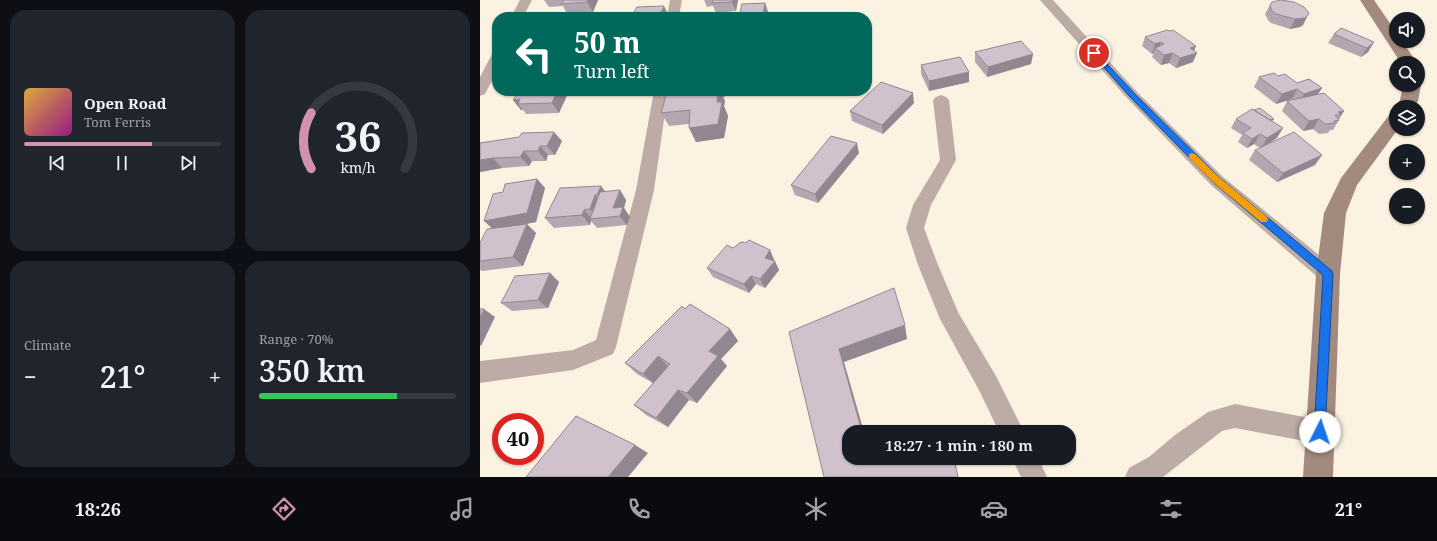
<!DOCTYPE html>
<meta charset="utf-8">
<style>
:root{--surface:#171b24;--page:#20242c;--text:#f1f3f6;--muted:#9ea1a6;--line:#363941;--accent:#d192b0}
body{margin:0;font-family:"Noto Serif",serif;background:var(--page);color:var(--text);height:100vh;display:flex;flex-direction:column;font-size:15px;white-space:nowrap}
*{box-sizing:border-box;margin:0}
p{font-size:13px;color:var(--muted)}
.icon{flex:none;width:22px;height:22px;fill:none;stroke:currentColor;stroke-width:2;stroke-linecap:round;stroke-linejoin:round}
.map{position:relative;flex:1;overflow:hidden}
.sheet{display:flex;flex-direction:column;gap:10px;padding:10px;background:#0d0f14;width:480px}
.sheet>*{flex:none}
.hud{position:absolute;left:12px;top:12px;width:380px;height:84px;border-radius:16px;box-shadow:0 1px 3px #0004;background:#00695c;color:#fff;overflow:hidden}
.tools{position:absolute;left:909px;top:12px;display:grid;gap:8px}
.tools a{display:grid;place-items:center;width:36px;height:36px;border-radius:50%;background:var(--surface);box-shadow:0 1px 3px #0004;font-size:20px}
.speed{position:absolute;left:12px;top:413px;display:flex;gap:8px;font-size:20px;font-weight:700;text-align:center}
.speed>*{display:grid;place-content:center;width:52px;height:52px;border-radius:50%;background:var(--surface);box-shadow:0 1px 3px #0004;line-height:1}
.speed .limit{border:6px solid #d22;background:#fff;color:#111}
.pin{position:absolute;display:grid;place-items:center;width:34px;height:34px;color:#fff;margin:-17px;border:2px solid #fff;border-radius:50%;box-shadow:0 1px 4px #0007}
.me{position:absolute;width:44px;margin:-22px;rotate:4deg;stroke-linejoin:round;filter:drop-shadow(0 0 3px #0008)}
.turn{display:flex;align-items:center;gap:14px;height:84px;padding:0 16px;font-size:18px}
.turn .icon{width:52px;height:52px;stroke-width:2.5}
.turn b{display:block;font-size:28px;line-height:34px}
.big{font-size:30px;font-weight:600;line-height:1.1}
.sheet .widget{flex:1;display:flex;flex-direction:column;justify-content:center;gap:6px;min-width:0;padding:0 14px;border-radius:16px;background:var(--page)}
.sheet .dial{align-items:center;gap:0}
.dial svg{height:104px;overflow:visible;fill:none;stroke:var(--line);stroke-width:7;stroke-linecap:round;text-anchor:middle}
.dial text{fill:var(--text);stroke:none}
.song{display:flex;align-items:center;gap:12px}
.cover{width:48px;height:48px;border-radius:6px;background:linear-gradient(135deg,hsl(40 70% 55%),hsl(310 70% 35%))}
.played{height:4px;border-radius:2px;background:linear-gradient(90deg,var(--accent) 65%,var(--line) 65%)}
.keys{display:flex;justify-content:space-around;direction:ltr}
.heat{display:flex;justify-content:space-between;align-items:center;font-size:22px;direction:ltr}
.charge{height:6px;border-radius:3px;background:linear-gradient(90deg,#34c759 70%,var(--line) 0)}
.sheet .tiles{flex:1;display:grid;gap:10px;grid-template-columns:repeat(2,1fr)}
.trip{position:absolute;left:362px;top:425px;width:234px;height:40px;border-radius:16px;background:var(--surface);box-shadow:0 1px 3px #0004;font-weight:600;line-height:40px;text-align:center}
.menu{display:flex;height:64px;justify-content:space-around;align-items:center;background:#090b0e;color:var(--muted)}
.menu .icon{width:28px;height:28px}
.menu .on{color:var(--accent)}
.menu b{font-size:18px;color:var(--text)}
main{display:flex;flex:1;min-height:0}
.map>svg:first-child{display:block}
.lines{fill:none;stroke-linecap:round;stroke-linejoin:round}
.street{fill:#bdaca5;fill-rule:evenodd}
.secondary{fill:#a38a7f;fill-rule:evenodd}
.wall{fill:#b4a6b0}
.shaded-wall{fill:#928790}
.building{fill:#d1c1cd;stroke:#928790}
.route{fill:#1a73e8;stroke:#114b97}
.slow{fill:#f59e0b}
</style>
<main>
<section class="sheet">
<div class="tiles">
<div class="widget">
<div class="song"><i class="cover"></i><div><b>Open Road</b><p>Tom Ferris</p></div></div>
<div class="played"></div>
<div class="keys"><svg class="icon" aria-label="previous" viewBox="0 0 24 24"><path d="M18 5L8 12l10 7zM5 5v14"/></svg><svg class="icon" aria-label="pause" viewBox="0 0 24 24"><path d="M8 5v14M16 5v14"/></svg><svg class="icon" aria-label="next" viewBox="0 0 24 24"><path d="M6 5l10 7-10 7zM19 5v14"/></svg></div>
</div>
<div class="widget dial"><svg viewBox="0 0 100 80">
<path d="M14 69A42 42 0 1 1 86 69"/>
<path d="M14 69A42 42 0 0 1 14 26" stroke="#d192b0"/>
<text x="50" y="56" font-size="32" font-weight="700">36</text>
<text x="50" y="72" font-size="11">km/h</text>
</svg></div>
<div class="widget"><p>Climate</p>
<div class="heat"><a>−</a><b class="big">21°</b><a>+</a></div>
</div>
<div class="widget"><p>Range · 70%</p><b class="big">350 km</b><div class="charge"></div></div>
</div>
</section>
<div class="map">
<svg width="957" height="477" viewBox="0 0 957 477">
<rect width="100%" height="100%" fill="#fbf2e2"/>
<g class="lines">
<path class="street" d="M40,0H52L43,17H31Z
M190,0H202L199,17H187Z
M560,0H573L657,92L743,177L855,268L858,274L855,280L848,282L841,280L731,185L647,98Z
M17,53V71L5,94L0,96V77L12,54Z
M174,91H188L174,190L136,347L133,354L93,370L0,383V361L93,350L116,340L156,190Z
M461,95L466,97L469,100L476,160L451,205L444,228L458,265L479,314L516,376L544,432H519L500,392L460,319L438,265L426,228L433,205L460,160L453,100L456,97Z
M755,404L840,420L849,423L852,432L849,441L840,444L755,428L742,431L683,477H645L649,468L669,457L695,435L728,412Z
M532,458H558L567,477H541Z"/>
<path class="secondary" d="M880,0H894L916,32V41H922L933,57L935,63H919L917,57Z
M938,81L941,85L938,101L934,107H916V108L915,107L920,100L923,85H938Z
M916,112V129H918L877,185L866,213L860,274L853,477H823L836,274L844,213L861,178L910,114Z"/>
</g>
<path class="wall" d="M64,0H118L113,12L87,14L83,6L69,7Z
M224,0H258L256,11L236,13L233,6L227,7Z
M792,2L823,25L820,27L810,29L791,23L788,20L785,14L790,5Z
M285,3L288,12L287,17H259L262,4Z
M854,34L894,42L888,52L881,57L848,43Z
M665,37L714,51L713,62L696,68L689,63L681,65L672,57L674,53L672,54L662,46Z
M495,52L553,54L551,64L507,77L495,62Z
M441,65L489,82L449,91L441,74Z
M798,76L817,83L842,88L838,94L864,111L859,119V120L853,130H850L848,133L839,134L833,129L823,131L802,111L807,101L813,100L812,99L796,104L774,87L779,77Z
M89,91L79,113L46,114L43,110H41L33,100Z
M188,91H250L249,94L245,95L244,97H243L245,101L244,106L248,116L244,138L216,142L209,124L189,126L181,113L188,92Z
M434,103L403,134L372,121L370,111Z
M756,119H794L792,122L797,138L786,145L835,165L797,182L769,160L775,150L780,148L774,144L767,148L758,142L762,135L751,128Z
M82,141L75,155H68L66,161H52L49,166L22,168L0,172V143Z
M379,153L338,203L315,195L311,185Z
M57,179L65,188L56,222L46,224L56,233L43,266L2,271L0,270V243L12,228L23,192Z
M80,188L126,192L140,190L146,200L144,208L150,217L147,225L117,228L111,221L110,225L74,228L65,218Z
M253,248L290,250L294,260V261L299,270L285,288L276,284L269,293L233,277L227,268Z
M70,273L79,282L68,308L32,311L21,303Z
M205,309L250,329L258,341L241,359L247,366L217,403L209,400L188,427L166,415L154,405L173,383L157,374L145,363Z"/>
<path class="shaded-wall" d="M108,0H118L113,12L107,2Z
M253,0H258L256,11L252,2Z
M285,3L288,12L287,17H283V15Z
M184,6L189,16L188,17H179Z
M828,15L823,25L820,27L810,29L815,19Z
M681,42L678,50L675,48L674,53L672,54L675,44Z
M894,42L888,52L881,57L887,48Z
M716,46L713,54L717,53L713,62L696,68L700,58L710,48Z
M693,53L689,63L681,65L684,55Z
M553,54L551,64L507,77L508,67Z
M489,72V82L449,91V81Z
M842,88L835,98L818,104L824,94Z
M817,89L812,99L796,104L802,94Z
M77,91H89L79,113L72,103Z
M238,91H240L245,101L244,106L248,116L244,138L216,142L209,128L237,102Z
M241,91H243L245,95L244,97Z
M433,93L434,103L403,134L402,125Z
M40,99L38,104L43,110H41L33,100Z
M864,111L858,120H857L861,115L858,112Z
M839,119L833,129L823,131L829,121Z
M803,128L797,138L781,148L787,138Z
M74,132L82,141L75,155L67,146Z
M780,134L774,144L767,148L772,139Z
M377,143L379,153L338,203L335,194Z
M60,146L68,155L66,161L58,151Z
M44,151L52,161L49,166L40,157Z
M842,155L835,165L797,182L803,173Z
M13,158L22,168L0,172V160Z
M57,179L65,188L56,222L14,230L4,221Z
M121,186L128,195L124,205L117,195Z
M140,190L146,200L144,208L150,217L147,225L133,208Z
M115,195L123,205L118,219L110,209Z
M104,210L112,219H110L111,221L110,225L102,215Z
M47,224L56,233L43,266L33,257Z
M290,250L294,260L289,266L285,258Z
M295,261L299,270L285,288L280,279Z
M70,273L79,282L68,308L58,300Z
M271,276L276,284L269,293L264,284Z
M4,309L15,317L1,346L0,345V317Z
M425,325L427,339L364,362L384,432H382L359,349Z
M250,329L258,341L241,359L247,366L217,403L207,393L229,351Z
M178,356L189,367L174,384L163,374Z
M198,390L209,400L188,427L176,418Z
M155,445L168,453L148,477H128Z
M389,458H391L395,474L391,464Z"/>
<path class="building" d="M84,0H108L107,2L81,4Z
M233,0H253L252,2L232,3Z
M801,0L814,2L824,7L829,13L828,15L825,18L815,19L796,14L792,11L790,5L792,2Z
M285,3L283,15L259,17L262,4Z
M184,6L179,17H151L157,7Z
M861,28L894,42L887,48L854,34Z
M687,30L690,31L693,30L716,46L710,48L717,53L700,58L693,53L684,55L675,48L684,44L681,42L675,44L665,37Z
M541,41L553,54L508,67L495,52Z
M480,57L489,72L449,81L441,65Z
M794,73L798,76L805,74L817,83L829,79L842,88L824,94L817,89L802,94L779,77Z
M401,82L433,93L402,125L370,111Z
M39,91H77L72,103L38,104L40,99L33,100Z
M196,91H238L237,102H242L238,124L209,128L210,110L181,113L187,92Z
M844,93L864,111L858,112L861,115H855L859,120L854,121L855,123L845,124L839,119L829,121L807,101Z
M780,108L794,119L790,120L774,110Z
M772,109L803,128L787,138L780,134L772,139L763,133L771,128L756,119Z
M74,132L67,146H60L58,151H44L40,157L13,158L0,160V143L39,137L42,133Z
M814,132L842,155L803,173L775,150Z
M351,136L377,143L335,194L311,185Z
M57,179L47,213L4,221L13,194L23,192L25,184Z
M121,186L117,195H115L110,209L104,210L102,215L65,218L80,188Z
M140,190L133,208L143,207L140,216L110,219L120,192Z
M47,224L33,257L0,261V243L7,229Z
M269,240L290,250L285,258L295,261L280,279L271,276L264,284L227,268L247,245L253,248L261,242L266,243Z
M70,273L58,300L21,303L35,276Z
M414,288L425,325L359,349L382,432H369V458H389L391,464L408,458H474L478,477H344L309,332Z
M210,304L250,329L229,351L238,356L207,393L198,390L176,418L154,405L190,364L178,356L163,374L145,363L202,306L205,309Z
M0,309H4L0,317Z
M96,416L155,445L128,477H46Z"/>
<path class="route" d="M612,52H616L655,94L740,178L852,271L853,274L845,432L844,437L840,438L835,437L834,432L843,275L734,183L650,97L612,54Z"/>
<path class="slow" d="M712,153L715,154L740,178L787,217L788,220L787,222H781L734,183L709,158V154Z"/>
</svg>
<div class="tools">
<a><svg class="icon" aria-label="sound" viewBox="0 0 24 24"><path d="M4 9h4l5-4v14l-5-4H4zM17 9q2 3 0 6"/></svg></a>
<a><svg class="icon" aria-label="search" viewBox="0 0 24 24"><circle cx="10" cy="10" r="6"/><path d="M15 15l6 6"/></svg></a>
<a><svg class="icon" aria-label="layers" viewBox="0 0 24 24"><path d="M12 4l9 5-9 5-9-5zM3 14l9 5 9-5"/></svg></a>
<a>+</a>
<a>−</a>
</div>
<div class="speed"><div class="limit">40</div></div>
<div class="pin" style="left:614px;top:53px;background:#d93025"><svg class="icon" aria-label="arrive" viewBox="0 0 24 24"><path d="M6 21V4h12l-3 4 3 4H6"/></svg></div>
<svg class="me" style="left:840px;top:432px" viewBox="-20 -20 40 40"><circle r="19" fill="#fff"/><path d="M0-13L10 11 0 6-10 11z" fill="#1a73e8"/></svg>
<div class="trip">18:27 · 1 min · 180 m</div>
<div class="hud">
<div class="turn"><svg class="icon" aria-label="left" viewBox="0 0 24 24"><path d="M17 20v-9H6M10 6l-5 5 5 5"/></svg><div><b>50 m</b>Turn left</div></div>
</div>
</div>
</main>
<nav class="menu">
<b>18:26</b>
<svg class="icon on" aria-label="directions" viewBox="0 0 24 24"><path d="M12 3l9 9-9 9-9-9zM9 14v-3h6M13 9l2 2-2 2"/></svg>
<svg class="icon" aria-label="music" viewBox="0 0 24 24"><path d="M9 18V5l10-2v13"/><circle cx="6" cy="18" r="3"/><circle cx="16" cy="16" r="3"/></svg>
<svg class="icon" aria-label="phone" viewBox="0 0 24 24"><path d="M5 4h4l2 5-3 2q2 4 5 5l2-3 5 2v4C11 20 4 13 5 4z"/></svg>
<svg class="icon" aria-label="climate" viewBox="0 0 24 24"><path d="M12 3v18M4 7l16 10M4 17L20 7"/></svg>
<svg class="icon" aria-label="car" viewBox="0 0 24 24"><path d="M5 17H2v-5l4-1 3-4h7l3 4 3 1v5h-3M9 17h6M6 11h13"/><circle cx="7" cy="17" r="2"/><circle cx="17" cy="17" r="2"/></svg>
<svg class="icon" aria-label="filters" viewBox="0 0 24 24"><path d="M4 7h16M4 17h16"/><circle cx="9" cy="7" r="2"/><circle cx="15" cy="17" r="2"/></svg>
<b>21°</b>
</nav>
